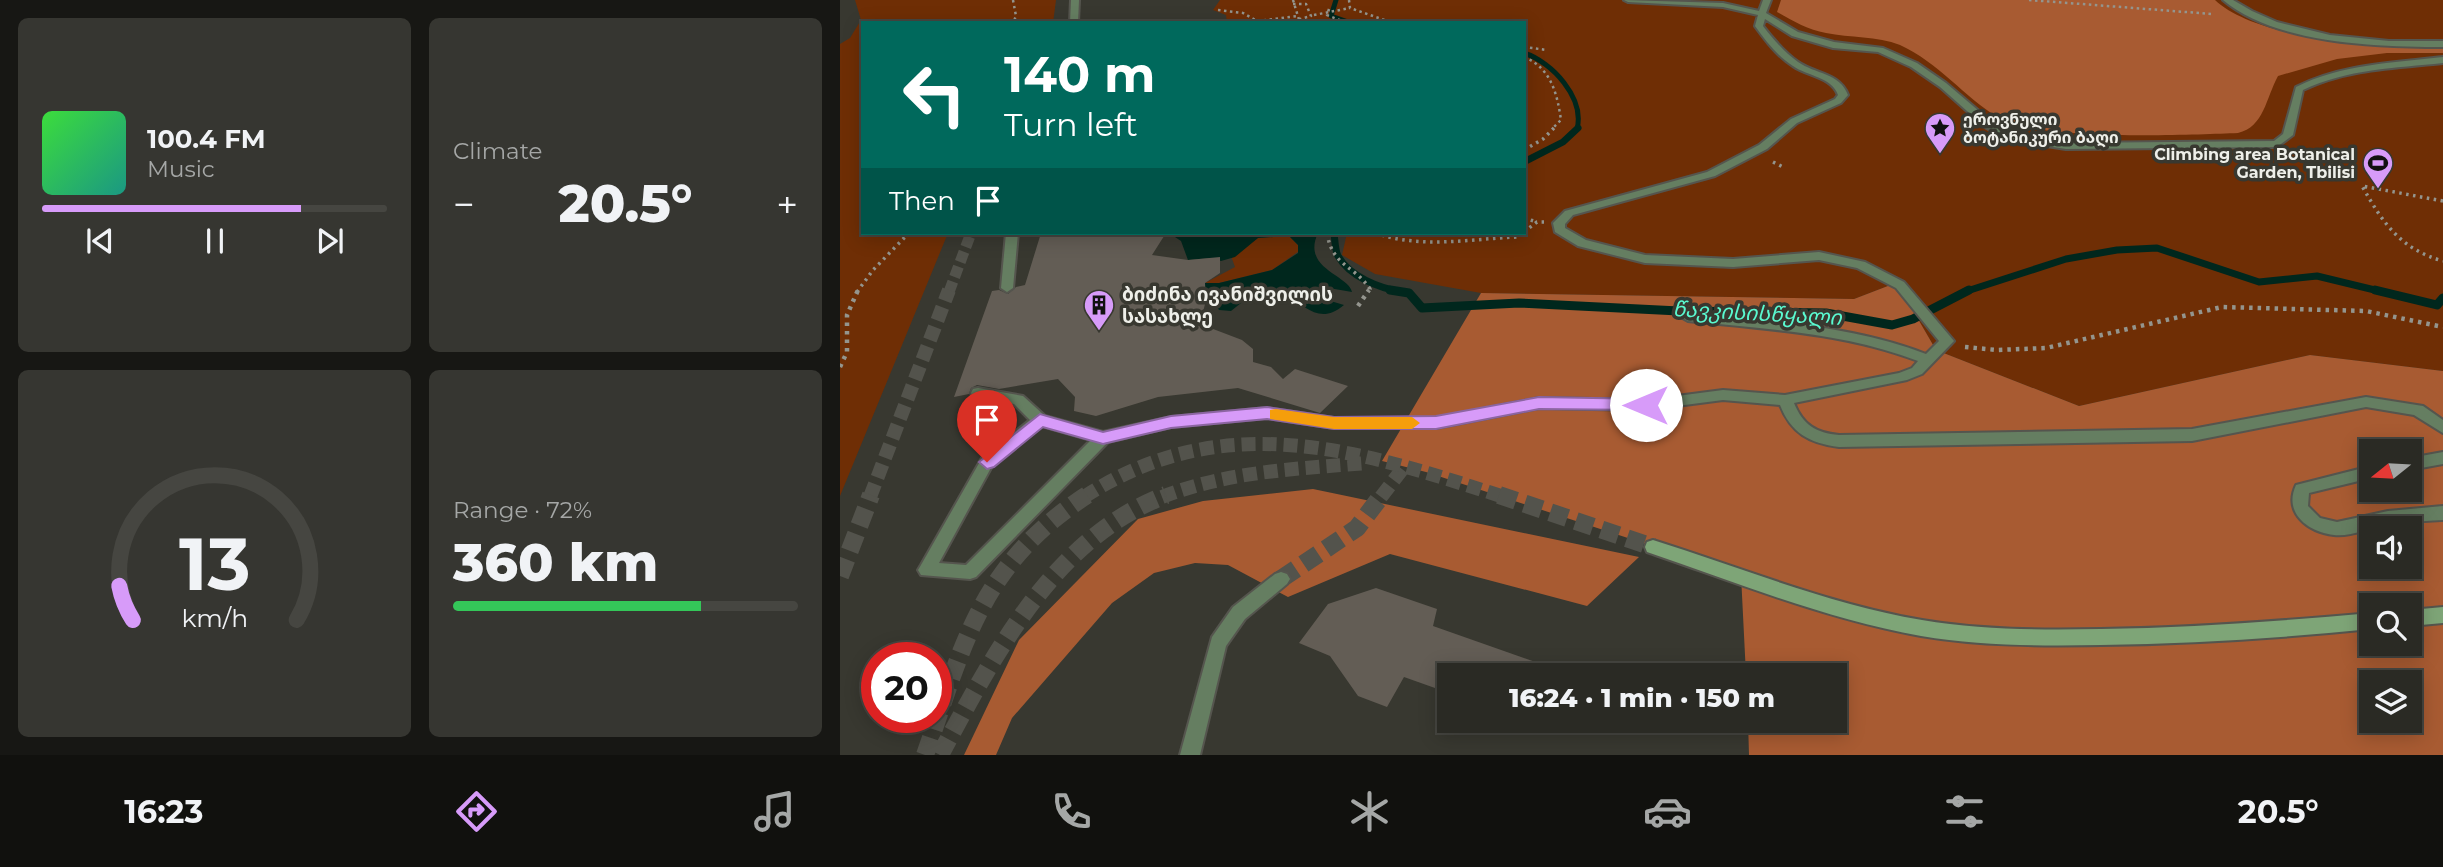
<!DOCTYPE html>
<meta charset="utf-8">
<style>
:root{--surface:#2a2a24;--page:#363631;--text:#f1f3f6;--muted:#a5a7a6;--line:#464641;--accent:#d79bf9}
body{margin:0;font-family:Montserrat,"Noto Sans Georgian",sans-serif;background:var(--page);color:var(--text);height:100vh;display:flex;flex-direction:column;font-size:26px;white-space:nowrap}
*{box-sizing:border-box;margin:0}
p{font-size:23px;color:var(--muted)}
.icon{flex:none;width:38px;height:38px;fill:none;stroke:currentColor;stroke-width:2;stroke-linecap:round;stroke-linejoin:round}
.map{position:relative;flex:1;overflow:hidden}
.details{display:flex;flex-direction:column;gap:18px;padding:18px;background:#171714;width:840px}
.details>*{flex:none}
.guide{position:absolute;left:21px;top:21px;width:665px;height:214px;border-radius:0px;box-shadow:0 4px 18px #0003,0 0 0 2px var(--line);background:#00695c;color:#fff;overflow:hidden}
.needle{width:46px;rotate:252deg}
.controls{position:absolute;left:1519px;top:439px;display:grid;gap:14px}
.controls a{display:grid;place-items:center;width:63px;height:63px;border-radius:0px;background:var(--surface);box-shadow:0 4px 18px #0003,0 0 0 2px var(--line);font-size:35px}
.speed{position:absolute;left:21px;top:642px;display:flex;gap:14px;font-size:35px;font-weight:700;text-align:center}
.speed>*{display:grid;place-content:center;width:91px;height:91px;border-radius:50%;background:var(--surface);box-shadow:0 4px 18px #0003,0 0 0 2px var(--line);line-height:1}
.speed .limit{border:10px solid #d22;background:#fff;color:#111}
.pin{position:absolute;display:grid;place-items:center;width:60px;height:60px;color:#fff;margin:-72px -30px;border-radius:50% 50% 50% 0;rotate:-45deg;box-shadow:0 0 7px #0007}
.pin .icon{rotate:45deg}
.me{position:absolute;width:77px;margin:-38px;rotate:270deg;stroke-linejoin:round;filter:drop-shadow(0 0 5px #0008)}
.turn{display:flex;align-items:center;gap:24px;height:147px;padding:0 28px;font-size:32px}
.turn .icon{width:91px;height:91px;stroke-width:2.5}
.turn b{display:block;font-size:49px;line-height:60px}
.then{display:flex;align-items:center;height:66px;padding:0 28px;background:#0003;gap:14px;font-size:26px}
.big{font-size:52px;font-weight:800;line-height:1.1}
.details .card{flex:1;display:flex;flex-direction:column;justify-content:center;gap:10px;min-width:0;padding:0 24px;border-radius:10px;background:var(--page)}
.details .dial{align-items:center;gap:0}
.dial svg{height:182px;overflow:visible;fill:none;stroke:var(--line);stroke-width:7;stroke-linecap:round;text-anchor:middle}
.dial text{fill:var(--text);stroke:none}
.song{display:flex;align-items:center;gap:21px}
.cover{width:84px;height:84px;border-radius:10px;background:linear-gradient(135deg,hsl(120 70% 55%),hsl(170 70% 35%))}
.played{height:7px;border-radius:4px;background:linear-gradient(90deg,var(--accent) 75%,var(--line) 75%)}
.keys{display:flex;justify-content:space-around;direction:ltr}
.heat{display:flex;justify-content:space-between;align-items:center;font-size:38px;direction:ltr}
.charge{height:10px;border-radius:5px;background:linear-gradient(90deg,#34c759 72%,var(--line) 0)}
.details .tiles{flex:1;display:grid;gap:18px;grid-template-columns:repeat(2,1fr)}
.trip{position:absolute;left:597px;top:663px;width:410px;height:70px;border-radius:0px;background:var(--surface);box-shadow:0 4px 18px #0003,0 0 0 2px var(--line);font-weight:800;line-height:70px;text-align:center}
.tabs{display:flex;height:112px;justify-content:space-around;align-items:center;background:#11110e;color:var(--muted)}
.tabs .icon{width:49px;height:49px}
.tabs .selected{color:var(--accent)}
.tabs b{font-size:32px;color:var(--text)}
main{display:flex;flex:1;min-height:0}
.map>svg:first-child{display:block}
.green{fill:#6f2e05}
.forest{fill:#a85b32;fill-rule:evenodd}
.water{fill:#00271d}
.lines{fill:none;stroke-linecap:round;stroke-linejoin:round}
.stream-far2{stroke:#00271d;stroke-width:5}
.stream-far1{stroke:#00271d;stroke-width:7}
.stream{stroke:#00271d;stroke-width:9}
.building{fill:#635d55}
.minor-tunnel-far2{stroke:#53534c;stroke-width:11;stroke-dasharray:11 5;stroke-linecap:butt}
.minor-tunnel-far1{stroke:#53534c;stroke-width:14;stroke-dasharray:14 7;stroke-linecap:butt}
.minor-tunnel{stroke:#53534c;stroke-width:18;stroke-dasharray:18 9;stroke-linecap:butt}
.secondary-tunnel-far1{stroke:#53534c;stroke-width:14;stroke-dasharray:14 7;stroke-linecap:butt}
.secondary-tunnel{stroke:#53534c;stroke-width:18;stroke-dasharray:18 9;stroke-linecap:butt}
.service-casing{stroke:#55554e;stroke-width:4}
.minor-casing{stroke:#55554e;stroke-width:4}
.secondary-casing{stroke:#55554e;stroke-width:4}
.path-far2{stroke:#94958e;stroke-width:2.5;stroke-dasharray:2.5 3.5;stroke-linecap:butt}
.path-far1{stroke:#94958e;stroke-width:3.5;stroke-dasharray:2.5 4.5;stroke-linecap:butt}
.path{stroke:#94958e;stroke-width:4.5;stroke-dasharray:3.5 5;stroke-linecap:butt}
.service{fill:#657e61;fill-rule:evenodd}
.minor{fill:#657e61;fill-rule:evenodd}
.secondary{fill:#7ea577;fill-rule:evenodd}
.path-bridge{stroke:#94958e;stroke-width:2.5;stroke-dasharray:2.5 3.5;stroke-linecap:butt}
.route{fill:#d79bf9;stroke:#8c65a2;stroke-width:2}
.slow{fill:#f59e0b}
.labels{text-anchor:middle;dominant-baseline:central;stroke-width:7;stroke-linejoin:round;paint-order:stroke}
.far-poi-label{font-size:16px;font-weight:bold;fill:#eeefe9;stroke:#383830;text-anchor:start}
.poi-label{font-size:19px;font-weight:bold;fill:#eeefe9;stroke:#383830;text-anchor:start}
.water-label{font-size:21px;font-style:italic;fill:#5af9d0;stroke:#383830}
</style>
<main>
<section class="details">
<div class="tiles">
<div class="card">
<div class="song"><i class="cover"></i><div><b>100.4 FM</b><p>Music</p></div></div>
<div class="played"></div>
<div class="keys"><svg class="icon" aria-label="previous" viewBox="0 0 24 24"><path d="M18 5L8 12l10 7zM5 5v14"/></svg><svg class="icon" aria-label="pause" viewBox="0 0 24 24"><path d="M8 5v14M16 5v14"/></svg><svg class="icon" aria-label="next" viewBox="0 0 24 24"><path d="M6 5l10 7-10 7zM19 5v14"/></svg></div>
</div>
<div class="card"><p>Climate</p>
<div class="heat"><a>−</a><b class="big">20.5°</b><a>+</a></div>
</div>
<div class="card dial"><svg viewBox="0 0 100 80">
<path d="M14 69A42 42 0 1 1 86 69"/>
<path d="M14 69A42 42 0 0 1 8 54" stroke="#d79bf9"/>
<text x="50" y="56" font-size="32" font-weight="700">13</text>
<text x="50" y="72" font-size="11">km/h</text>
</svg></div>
<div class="card"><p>Range · 72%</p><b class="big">360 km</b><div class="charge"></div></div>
</div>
</section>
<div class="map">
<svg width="1603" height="755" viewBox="0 0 1603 755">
<rect width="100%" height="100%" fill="#383830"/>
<path class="green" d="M15,0H216L213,23H23V233H108L0,496V44L10,38L21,20Z
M380,0H1603V371L1470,355L1239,406L1096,350L1063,293L1053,284L1014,299L641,293L535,274L502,255L507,233H684V23H387L386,15L373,10Z
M449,236L458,245L459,251L432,270L379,283H365L395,267L391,256L418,238Z"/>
<path class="forest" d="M941,0H1375C1417,40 1546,49 1603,48V53H1547L1497,59L1438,76C1426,98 1424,127 1398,133C1348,135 1198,141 1159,118C1124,97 1098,62 1060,45C1037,36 1010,38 986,33C968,30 953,21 937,12Z
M1053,284L1063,293L1096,350L1239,406L1470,355L1603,371V755H909L908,721H994V676L906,675L901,575L586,472L542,461L641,293L1014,299ZM1531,452H1570V490H1531ZM1531,528H1570V567H1531ZM1531,606H1570V644H1531ZM1531,682H1570V721H1531Z
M473,489L799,557L747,606L550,554L448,597L388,565L355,563L314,573L272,603L172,718L156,755H124L179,640L298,519L363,501Z"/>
<path class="water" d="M337,233H478C461,269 509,275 512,292L483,287L474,296L504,305C479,326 467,305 445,297L401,303L391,311L379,310L365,290V283H379L432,270L458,253V245L449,236L418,238L395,257L381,261L371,258L348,260L341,241L335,237Z"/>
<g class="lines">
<path class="stream-far2" d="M496,0L491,16L511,23
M684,53C712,62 745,98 737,129"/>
<path class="stream-far1" d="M684,162L723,142L738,128
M494,233C495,240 495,250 498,256C510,277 539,288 562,292
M1124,292L1226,259L1277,250L1317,248L1419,282L1477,276L1543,292"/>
<path class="stream" d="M550,290L569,293L582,308L679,303L839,311L986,313L1052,325L1073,319L1129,290
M1535,290L1597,305L1603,298"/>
</g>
<path class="building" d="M201,233H326L312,255L348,260L380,257V273L365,283L366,300L360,324L402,340L413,349V362L431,367L443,379L455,369L508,386L480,413L398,388L318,397L256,416L234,411L235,397L218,379L159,389L137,385L131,388L129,394L114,397L152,291L159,290L168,294L176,287L185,285Z
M536,588L597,609L593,626L724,672L723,676H609V693L564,677L547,707L518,696L490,656L459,643L488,604Z"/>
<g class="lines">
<path class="minor-tunnel-far2" d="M109,292L131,233"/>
<path class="minor-tunnel-far1" d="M30,497L109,290
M541,497L564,467"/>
<path class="minor-tunnel" d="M0,576L31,495
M441,579L517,528L542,495"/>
<path class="secondary-tunnel-far1" d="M244,497C384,406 518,450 664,497
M322,497C389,471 456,469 527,463"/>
<path class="secondary-tunnel" d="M659,495L813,547
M85,755C124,643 140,565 247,495
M100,755C154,655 213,538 326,495"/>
<g class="service-casing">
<path id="service" d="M784,0L883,3L919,11L923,0H931L926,13L958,32L994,42L1043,48L1077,63L1106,83L1153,123L1165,130L1192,138L1226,143L1434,141L1443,134L1456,87C1502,64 1552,63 1603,57V63C1555,68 1507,69 1463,90L1453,135L1437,147L1226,149L1187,143L1157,134L1145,127L1100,87L1071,67L1038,52L993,48L952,36L925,19L923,26C933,39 944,52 958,62C975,74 1000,73 1008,95L1001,103L957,123L927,149L875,176L733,215L725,224V228L746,240L805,255L893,259L979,252L1025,262L1064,282L1114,341L1082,374L1067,380L954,403C963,425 976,433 999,435L1352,429L1526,397L1583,406L1603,420V433L1574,415L1526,407L1352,441L999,447C969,443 951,433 940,405L883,400L806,410L699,408L596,428H494L427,418L331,427L268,442L136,577L130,579L81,575L78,570L81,565L142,458L190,420L174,404L133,397L131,393L133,389L138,388L183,396L205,416L263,432L331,417L427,408L494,418H596L699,398L806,400L883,390L945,395L1059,373L1072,368L1078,361C1005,333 926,329 848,321L841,317L848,313C929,321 1010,325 1086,354L1099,341L1056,288L1017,268L979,260L893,267L805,263L738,246L715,232L713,223L725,211L867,172L919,145L951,119L995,99L998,95C992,77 967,76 953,66C937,56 926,41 915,26L918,15L883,7L788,2ZM202,426L251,440L126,565L99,563L152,466Z
M1383,0H1393L1412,11L1437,22L1490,35L1549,41H1603V47C1538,47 1435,44 1383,0Z
M166,233H178L173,288L167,292L161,288Z
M1603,452V464L1570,470V458Z
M1531,466V478L1469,493L1468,506L1480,518L1497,522L1548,511L1603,506V520C1585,521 1566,522 1548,525C1531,527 1511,537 1494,535C1468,532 1443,513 1456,485Z"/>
</g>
<g class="minor-casing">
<path id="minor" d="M231,0H239L238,23H230Z
M441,572L447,574L450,579L447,584L405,619L386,646L360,755H340L372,637L393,607L435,574Z"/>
</g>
<g class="secondary-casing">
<path id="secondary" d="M813,540C902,568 989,604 1082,620C1141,630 1202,630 1261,629C1351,628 1441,621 1531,613V629C1442,638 1351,644 1261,645C1201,646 1140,646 1081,636C987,619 897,583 807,552L805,547L807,542Z
M1603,607V623L1570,626V610Z"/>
</g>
<path class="path-far2" d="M173,0L176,16L173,23
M453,0L460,23
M509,0L510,8L553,23
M1189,0L1372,14
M453,4H466L471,16L460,19
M489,9L487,15L507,23
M378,10L403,13L417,21L458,16
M684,47L707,50
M684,57C711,68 717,93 721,120L712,129
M684,92V97"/>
<path class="path-far1" d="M684,150L703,139L714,128
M933,162L943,167
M1603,201L1522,186C1543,223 1560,249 1603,261
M684,218L697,222
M684,232L697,222H704
M487,233C492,266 514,265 530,289L528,292
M535,233C581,249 629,239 677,237L683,233
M17,292L33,270L69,233"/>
<path class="path" d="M518,306L529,290
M1125,347L1157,350L1206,348L1382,307L1526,311L1603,327
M0,367L7,352V315L18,290"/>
<use href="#service" class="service"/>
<use href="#minor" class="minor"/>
<use href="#secondary" class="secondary"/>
<path class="path-bridge" d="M474,15L510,8"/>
</g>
<path class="route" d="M699,397L806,399L814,405L806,410L699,409L596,429H494L427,419L331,428L263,444L203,427L154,467L147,469L139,462L200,414L263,432L331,416L427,407L494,417L596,416Z"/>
<path class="slow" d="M436,409L494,417H572L580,423L572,429H494L430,419V410Z"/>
<defs>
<g id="sight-pin" transform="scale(1.575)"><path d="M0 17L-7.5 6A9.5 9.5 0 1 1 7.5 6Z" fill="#d79bf9" stroke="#383830"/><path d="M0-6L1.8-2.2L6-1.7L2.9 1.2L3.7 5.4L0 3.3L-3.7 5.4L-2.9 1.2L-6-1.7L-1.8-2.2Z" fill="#111"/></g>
<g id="stadium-pin" transform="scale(1.575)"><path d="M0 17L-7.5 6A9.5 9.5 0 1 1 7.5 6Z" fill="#d79bf9" stroke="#383830"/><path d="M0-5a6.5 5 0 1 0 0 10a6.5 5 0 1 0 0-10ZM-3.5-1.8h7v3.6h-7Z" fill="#111"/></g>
<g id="building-pin" transform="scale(1.575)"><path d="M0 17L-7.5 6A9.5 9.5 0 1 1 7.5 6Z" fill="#d79bf9" stroke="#383830"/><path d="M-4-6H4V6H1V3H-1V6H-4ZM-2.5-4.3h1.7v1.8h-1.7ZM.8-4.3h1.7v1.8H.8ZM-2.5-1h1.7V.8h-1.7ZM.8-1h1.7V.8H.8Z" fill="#111"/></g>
</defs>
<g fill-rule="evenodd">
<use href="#sight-pin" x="1100" y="128"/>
<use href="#stadium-pin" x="1538" y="163"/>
<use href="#building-pin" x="259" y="305"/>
</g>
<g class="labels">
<g class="far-poi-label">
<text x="1123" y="119">ეროვნული<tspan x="1123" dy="18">ბოტანიკური ბაღი</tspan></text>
<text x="1515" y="154" text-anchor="end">Climbing area Botanical<tspan x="1515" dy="18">Garden, Tbilisi</tspan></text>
</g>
<g class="poi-label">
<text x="282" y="294">ბიძინა ივანიშვილის<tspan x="282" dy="22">სასახლე</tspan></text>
</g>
<g class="water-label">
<text transform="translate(917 313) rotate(3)">წავკისისწყალი</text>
</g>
</g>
</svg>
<div class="controls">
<a><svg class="needle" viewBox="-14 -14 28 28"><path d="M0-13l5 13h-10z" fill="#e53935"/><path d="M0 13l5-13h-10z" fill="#a5a7a6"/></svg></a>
<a><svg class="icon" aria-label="sound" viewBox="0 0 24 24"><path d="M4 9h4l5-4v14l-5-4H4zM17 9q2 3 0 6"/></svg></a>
<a><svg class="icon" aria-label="search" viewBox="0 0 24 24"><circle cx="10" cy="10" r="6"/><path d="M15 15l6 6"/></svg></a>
<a><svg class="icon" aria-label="layers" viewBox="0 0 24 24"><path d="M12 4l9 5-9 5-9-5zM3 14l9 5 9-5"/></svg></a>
</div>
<div class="speed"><div class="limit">20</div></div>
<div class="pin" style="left:147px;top:462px;background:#d93025"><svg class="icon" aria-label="arrive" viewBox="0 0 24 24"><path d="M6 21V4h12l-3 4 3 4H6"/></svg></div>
<svg class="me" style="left:806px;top:405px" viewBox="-20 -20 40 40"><circle r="19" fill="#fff"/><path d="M0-13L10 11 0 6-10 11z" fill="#d79bf9"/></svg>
<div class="trip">16:24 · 1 min · 150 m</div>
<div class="guide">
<div class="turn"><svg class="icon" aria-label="left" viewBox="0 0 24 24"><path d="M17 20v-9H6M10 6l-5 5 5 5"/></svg><div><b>140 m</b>Turn left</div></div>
<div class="then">Then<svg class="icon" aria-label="arrive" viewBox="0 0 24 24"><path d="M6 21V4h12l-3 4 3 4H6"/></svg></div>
</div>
</div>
</main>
<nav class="tabs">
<b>16:23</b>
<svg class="icon selected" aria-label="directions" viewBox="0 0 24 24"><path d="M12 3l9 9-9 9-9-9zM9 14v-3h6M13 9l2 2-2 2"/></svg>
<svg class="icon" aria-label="music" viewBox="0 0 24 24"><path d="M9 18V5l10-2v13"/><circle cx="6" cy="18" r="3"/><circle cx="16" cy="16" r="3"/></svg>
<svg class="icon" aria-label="phone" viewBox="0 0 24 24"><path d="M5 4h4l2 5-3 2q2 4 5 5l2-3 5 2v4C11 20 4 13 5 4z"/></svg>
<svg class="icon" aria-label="climate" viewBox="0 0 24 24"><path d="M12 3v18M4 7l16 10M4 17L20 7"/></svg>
<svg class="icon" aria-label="car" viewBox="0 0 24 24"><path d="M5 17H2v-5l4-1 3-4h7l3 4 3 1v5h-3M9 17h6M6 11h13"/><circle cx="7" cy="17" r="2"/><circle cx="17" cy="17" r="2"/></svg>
<svg class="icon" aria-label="filters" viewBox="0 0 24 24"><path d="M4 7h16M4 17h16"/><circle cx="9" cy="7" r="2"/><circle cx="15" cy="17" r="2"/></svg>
<b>20.5°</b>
</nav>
